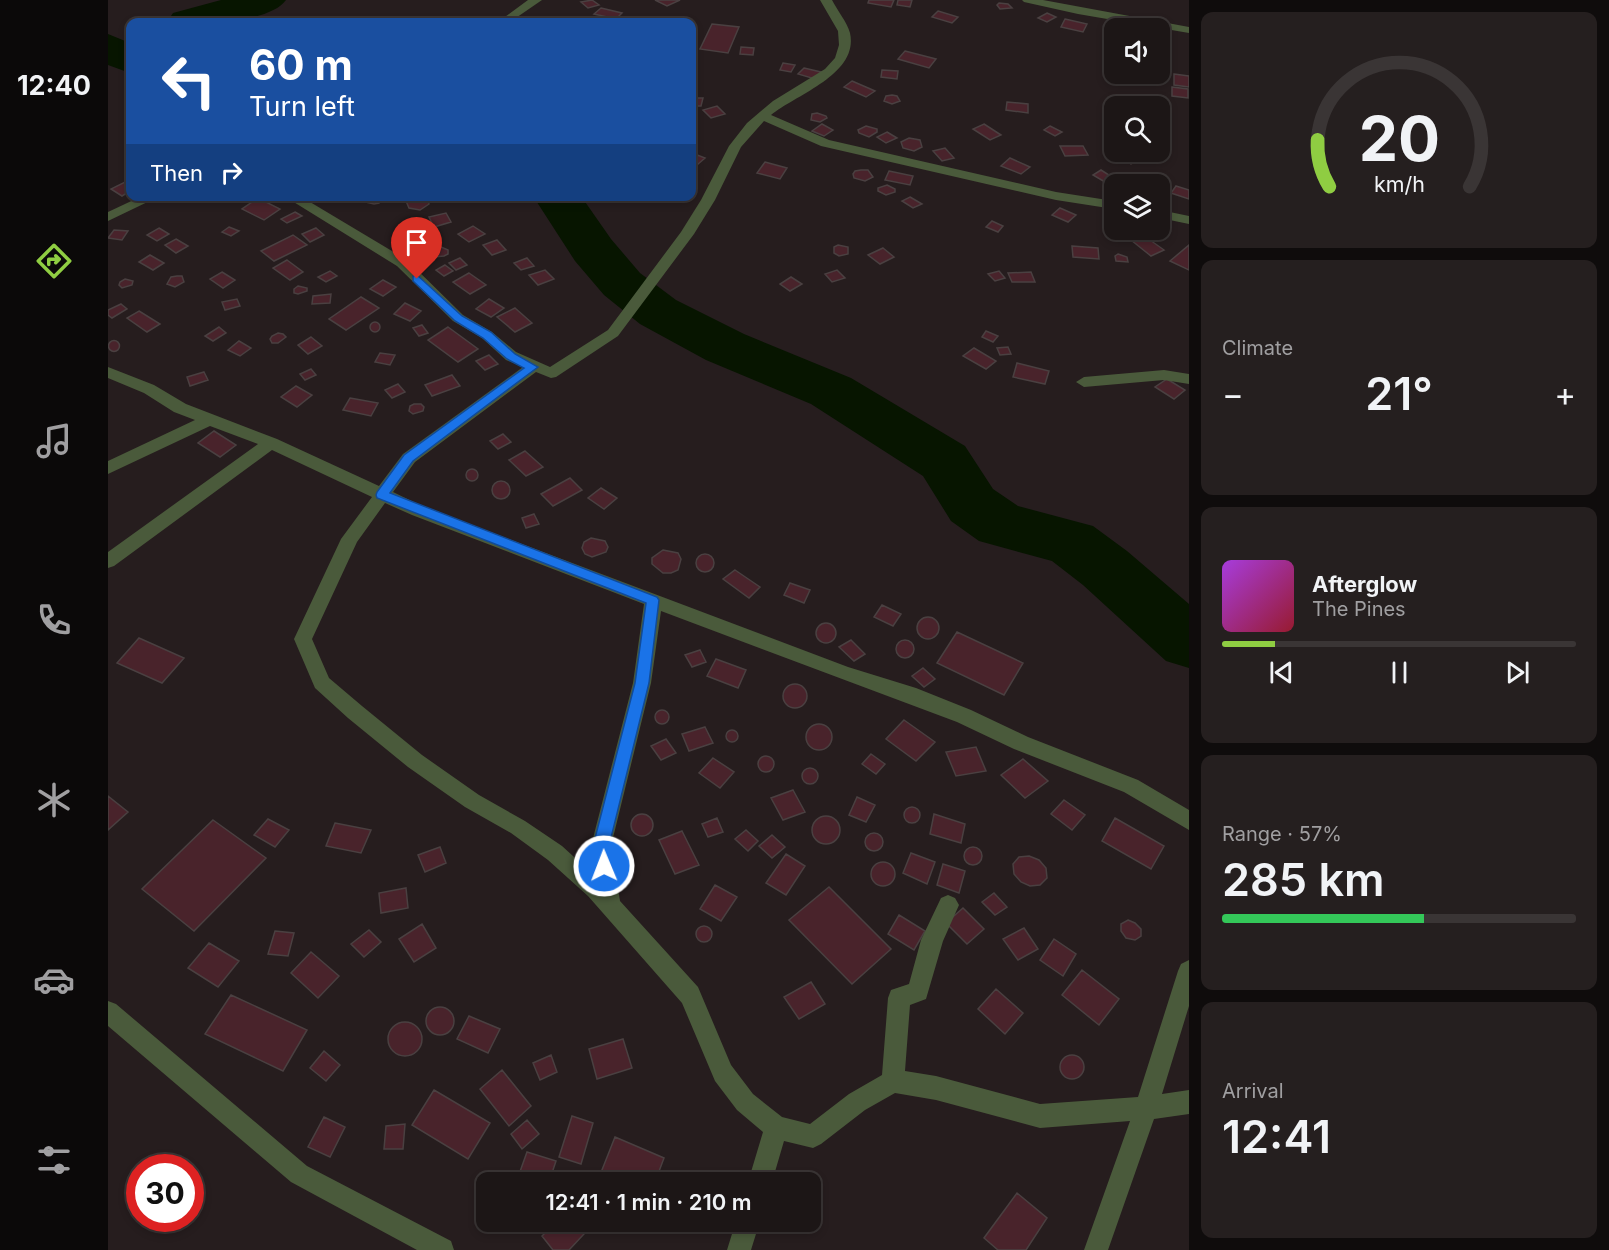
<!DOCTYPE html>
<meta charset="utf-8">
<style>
:root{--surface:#1c1616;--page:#251f1f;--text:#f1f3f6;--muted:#a09fa1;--line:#3a3535;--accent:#8fcd42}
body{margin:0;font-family:Inter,sans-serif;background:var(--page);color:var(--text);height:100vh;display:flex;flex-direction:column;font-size:22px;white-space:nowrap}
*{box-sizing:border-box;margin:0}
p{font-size:20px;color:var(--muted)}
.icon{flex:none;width:33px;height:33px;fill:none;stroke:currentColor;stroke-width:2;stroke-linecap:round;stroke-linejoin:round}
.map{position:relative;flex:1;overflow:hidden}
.side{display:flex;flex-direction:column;gap:12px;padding:12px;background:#0f0c0c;width:420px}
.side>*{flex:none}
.top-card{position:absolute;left:18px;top:18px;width:570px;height:183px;border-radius:12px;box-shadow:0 3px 9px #0003,0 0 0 2px var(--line);background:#1a4fa0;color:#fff;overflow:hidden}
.fabs{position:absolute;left:996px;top:18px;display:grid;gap:12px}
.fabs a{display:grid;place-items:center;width:66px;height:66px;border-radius:12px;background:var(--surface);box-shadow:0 3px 9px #0003,0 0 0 2px var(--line);font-size:30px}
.speed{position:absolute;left:18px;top:1154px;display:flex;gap:12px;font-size:30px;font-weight:700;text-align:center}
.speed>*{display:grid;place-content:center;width:78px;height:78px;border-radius:50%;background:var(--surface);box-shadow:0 3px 9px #0003,0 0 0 2px var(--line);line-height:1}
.speed .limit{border:9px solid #d22;background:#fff;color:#111}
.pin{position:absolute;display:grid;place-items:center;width:51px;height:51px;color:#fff;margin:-62px -26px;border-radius:50% 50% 50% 0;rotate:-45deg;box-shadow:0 0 6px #0007}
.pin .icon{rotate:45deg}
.me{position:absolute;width:66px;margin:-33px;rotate:359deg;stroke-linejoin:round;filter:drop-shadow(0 0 4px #0008)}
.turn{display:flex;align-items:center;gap:21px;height:126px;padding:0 24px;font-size:27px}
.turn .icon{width:78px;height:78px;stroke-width:2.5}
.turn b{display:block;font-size:42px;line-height:51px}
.then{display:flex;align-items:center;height:57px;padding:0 24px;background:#0003;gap:12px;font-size:22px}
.big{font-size:45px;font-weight:600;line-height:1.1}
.side .tile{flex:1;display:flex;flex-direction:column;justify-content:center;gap:9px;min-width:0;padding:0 21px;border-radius:12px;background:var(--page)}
.side .dial{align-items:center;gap:0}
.dial svg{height:156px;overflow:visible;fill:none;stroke:var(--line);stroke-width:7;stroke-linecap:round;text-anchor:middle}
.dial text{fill:var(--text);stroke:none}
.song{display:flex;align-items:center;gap:18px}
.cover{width:72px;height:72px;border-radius:9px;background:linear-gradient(135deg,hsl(280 70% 55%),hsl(350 70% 35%))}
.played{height:6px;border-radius:3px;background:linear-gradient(90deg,var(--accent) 15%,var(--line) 15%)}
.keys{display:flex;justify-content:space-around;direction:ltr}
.heat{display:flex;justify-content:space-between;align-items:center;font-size:33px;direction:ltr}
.charge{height:9px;border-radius:4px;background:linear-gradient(90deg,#34c759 57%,var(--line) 0)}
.trip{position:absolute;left:368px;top:1172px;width:345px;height:60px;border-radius:12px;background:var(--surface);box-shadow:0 3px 9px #0003,0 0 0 2px var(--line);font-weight:600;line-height:60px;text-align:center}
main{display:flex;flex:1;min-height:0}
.menu{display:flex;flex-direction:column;width:108px;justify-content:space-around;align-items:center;background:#0b0909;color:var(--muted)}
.menu .icon{width:42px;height:42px}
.menu .on{color:var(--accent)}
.menu b{font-size:27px;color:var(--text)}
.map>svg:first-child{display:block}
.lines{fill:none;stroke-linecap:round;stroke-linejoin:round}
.river{fill:#071500;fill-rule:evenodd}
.building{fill:#49232b;stroke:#4a4041;stroke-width:1.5}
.minor{fill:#4a5a3b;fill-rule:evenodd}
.route{fill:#1a73e8;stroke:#114b97;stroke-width:1.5}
</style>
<main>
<nav class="menu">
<b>12:40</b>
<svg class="icon on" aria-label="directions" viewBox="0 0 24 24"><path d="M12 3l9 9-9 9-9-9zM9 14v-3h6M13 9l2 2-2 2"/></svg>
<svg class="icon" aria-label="music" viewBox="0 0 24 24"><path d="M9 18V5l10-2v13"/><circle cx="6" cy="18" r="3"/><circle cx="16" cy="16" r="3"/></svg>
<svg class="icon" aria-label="phone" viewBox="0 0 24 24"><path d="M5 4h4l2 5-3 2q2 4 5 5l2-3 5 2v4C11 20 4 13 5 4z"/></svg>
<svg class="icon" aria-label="climate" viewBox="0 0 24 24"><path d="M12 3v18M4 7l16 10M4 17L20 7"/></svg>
<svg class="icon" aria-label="car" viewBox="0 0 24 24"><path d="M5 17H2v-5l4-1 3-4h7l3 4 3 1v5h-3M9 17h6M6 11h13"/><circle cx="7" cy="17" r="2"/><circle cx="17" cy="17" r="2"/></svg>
<svg class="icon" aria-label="filters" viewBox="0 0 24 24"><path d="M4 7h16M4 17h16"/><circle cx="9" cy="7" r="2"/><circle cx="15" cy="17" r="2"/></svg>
</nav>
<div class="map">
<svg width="1081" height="1250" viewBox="0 0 1081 1250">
<rect width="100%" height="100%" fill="#261d1e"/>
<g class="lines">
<path class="river" d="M113,0H178C161,24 86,25 59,22L65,13Z
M0,34L22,43V73L0,65Z
M425,196H473L503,239L532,273L568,300L636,334L743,378L857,446L885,489L910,506L985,526L1019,551L1081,604V668L1058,661L975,585L944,561L871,541L843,521L815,476L703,404L598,360L532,324L496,295L467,261Z"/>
</g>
<path class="building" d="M484,0L491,5L480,8L473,2Z
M547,0H572L559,6Z
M761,0H786L783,7L760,3Z
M790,0H804L802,7L789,5Z
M891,3L900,4L904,8L892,9L889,5Z
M493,8L514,13L508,19L486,14Z
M830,11L850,17L844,23L824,17Z
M939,13L948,17L939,22L930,18Z
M957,19L979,24L975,32L953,27Z
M604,24L631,27L620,53L592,49Z
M633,47L646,48L645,55L632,54Z
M797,51L828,59L821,68L790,59Z
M675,63L687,65L683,72L672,70Z
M696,68L713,72L707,79L690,74Z
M774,70L790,71L789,79L773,77Z
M1066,74L1081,76V87L1066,85Z
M744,81L767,91L758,97L736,87Z
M1064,87L1080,89V98L1064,96Z
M784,95L789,96L792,101L784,104L776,101L778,96Z
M584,98H595L593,106H584Z
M899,102L920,104V113L898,110Z
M609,106L617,114L603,118L595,110Z
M709,113L718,116L719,118L712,122L703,120L704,114Z
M714,124L725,130L716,136L704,131Z
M876,124L893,135L882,140L865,129Z
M758,126L769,129V132L761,137L751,133L750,130Z
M942,126L954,132L947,136L936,130Z
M779,132L789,138L778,143L769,137Z
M801,138L812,140L814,147L806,151L795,148L793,142Z
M952,146H975L980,155L957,156Z
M837,148L846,158L834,161L825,151Z
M584,153L597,158L589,165L584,163Z
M1020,153L1031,160L1023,164L1012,158Z
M902,158L922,167L913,174L893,166Z
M657,162L679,168L672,179L649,173Z
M753,170H760L765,177L757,181L746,178L745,174L747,171Z
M993,170L1004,177L997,182L985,175Z
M781,171L805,176L802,185L777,180Z
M1038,177L1050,179L1052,183V186L1035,184L1034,179Z
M17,182L22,185V191L14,196L3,189Z
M779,185L787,189V192L778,195L770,191V188Z
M1068,186L1081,190V199L1063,193Z
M265,196L272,199L271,203L266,204L258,202Z
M305,196L319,197L321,204L312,210L301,208L298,201Z
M802,197L814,204L805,208L794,201Z
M150,198L172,209L156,220L134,209Z
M952,208L968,215L960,222L944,215Z
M187,212L194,216L179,223L173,219Z
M338,213L343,222L326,227L321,217Z
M884,221L895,226L890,232L878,227Z
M306,225L327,243L306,253L286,235Z
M365,226L377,234L361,242L350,234Z
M121,227L131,231L123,236L114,232Z
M51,228L61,234L49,241L39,235Z
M208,228L216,235L202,242L194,234Z
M6,230L20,231L14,240L0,238Z
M1001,231L1010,232L1012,238L1010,240L1001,238L998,236Z
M185,235L199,245L166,261L153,251Z
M1035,235L1056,250L1043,256L1023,240Z
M68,239L80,246L68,253L57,245Z
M389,240L398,250L384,255L375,245Z
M730,245L740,247V254L731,256L726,253V247Z
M1081,245V270L1062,261Z
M964,246L990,248L991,259L965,257Z
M333,247L340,250V254L336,256L326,257L324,250Z
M775,248L786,257L772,264L760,255Z
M1010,254L1019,257L1020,262L1008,261L1007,256Z
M42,255L56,263L45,270L31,262Z
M352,258L359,265L348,270L341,263Z
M419,258L426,266L413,270L406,263Z
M179,260L195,272L182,280L165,268Z
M337,265L345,271L336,276L328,270Z
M437,270L446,279L430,285L421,275Z
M729,270L737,278L724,282L717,274Z
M222,271L229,276L218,282L210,277Z
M891,271L897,278L887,281L880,274Z
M114,272L127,280L115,288L102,279Z
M923,272L927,282H904L900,273Z
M361,273L378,285L362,294L345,282Z
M69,276H74L76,282L67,287L59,284L63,277Z
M683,277L694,284L682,291L672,284Z
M17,279L25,281L24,285L14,288L11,285L12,282Z
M275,280L288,287L275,296L262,289Z
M190,286L199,288V291L190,294L186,293V289Z
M223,294L222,303L204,304L205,296Z
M253,297L271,308L238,330L221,319Z
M129,299L132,306L117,310L114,302Z
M381,299L396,308L383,317L368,309Z
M297,303L313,311L302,321L286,314Z
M13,304L19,309L4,318L0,315V310Z
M407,308L424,323L407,332L389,317Z
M31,311L52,324L39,332L19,318Z
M262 327a5 5 0 1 1 10 0a5 5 0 1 1-10 0Z
M314,325L320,333L311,336L305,328Z
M111,327L118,333L105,341L97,336Z
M340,327L370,349L350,362L320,340Z
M878,331L890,336L885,342L874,337Z
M170,333L175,334L178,337L170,343H164L162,339L164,336Z
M203,337L214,346L200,354L190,345Z
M0.5 346a5.5 5.5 0 1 1 11 0a5.5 5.5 0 1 1-11 0Z
M131,341L143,348L132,356L120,350Z
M900,347L903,354L892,355L889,348Z
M866,348L888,361L878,369L855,356Z
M272,353L287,355L282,365L267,362Z
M381,355L390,364L377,370L368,361Z
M909,363L941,371L937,384L905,377Z
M203,369L208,375L197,380L192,374Z
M96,372L100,380L82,386L79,377Z
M344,375L352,386L324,396L317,385Z
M1059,379L1077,390L1066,399L1047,387Z
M290,384L297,392L284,398L277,390Z
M188,386L204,395L189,407L173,397Z
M242,398L270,403L263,416L235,410Z
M306,404H313L316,407L315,411L305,414L301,411L302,406Z
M106,431L128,445L112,457L90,443Z
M395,434L403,442L390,449L382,441Z
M417,451L435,467L418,476L401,460Z
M358 475a6 6 0 1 1 12 0a6 6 0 1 1-12 0Z
M462,478L474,490L445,506L433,494Z
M384 490a9 9 0 1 1 18 0a9 9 0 1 1-18 0Z
M493,488L509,498L496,509L480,498Z
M426,514L431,524L418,528L414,518Z
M483,538L497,541L500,547L498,552L484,557L477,554L474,548L476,542Z
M555,550L570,553L573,559L570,570L563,573H555L544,564V558Z
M588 563a9 9 0 1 1 18 0a9 9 0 1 1-18 0Z
M627,570L652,587L641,598L615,579Z
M682,583L702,590L696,603L676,595Z
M774,605L793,614L785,626L766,617Z
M809 628a11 11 0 1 1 22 0a11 11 0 1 1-22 0Z
M708 633a10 10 0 1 1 20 0a10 10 0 1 1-20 0Z
M849,632L915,663L896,695L829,663Z
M31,638L76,658L54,683L9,663Z
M743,640L757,654L746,661L731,647Z
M788 649a9 9 0 1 1 18 0a9 9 0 1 1-18 0Z
M592,650L598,662L584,667L577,655Z
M608,659L638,670L630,688L599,676Z
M815,668L827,679L816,687L804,676Z
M675 696a12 12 0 1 1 24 0a12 12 0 1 1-24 0Z
M547 717a7 7 0 1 1 14 0a7 7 0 1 1-14 0Z
M796,720L827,742L808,761L778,739Z
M698 737a13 13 0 1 1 26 0a13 13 0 1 1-26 0Z
M597,727L605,743L581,751L574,734Z
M618 736a6 6 0 1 1 12 0a6 6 0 1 1-12 0Z
M558,739L568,753L553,760L543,746Z
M868,747L878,771L848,776L838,752Z
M763,754L777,764L768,774L754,764Z
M650 764a8 8 0 1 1 16 0a8 8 0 1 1-16 0Z
M605,758L626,772L612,788L591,773Z
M915,759L940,781L917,798L893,775Z
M694 776a8 8 0 1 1 16 0a8 8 0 1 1-16 0Z
M685,790L697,812L675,820L663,798Z
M0,796L20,812L0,830Z
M749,797L767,805L758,822L741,815Z
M956,800L977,815L964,830L943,814Z
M796 815a8 8 0 1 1 16 0a8 8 0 1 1-16 0Z
M826,814L857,824L853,843L822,834Z
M523 825a11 11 0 1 1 22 0a11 11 0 1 1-22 0Z
M704 830a14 14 0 1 1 28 0a14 14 0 1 1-28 0Z
M609,818L615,832L600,837L594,824Z
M1007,818L1056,846L1043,869L994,841Z
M160,819L181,830L167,847L146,835Z
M105,820L158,858L86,931L34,889Z
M227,823L263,830L253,853L218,846Z
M638,830L650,841L640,851L627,839Z
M574,831L591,865L567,874L551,840Z
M757 842a9 9 0 1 1 18 0a9 9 0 1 1-18 0Z
M664,835L677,847L664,858L651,846Z
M856 856a9 9 0 1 1 18 0a9 9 0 1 1-18 0Z
M332,847L338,863L317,872L310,855Z
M803,853L827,862L819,884L795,873Z
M678,854L697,866L678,895L658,883Z
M921,856L931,860L938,868L939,878L932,885L922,886L913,882L906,874L905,864L911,857Z
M763 874a12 12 0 1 1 24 0a12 12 0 1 1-24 0Z
M835,864L857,871L851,893L829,885Z
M607,885L629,897L613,921L592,909Z
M721,887L783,949L744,984L681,920Z
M298,888L300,908L273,913L271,893Z
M886,893L899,907L887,915L874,902Z
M855,908L876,929L859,944L838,923Z
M791,915L817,931L806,950L780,934Z
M1020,920L1027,923L1033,929V936L1027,940L1018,938L1013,931V924Z
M314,924L328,948L306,962L291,939Z
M588 934a8 8 0 1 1 16 0a8 8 0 1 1-16 0Z
M916,928L930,949L910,960L895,939Z
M261,930L273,942L256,957L243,944Z
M167,931L186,933L180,956L160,954Z
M946,939L968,954L955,976L932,960Z
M101,943L131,961L110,987L80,968Z
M203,952L231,976L210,998L183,973Z
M974,970L1011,999L991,1025L954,995Z
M703,982L717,1004L691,1019L676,997Z
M888,989L915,1013L897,1034L870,1009Z
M123,995L199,1030L175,1071L97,1034Z
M318 1021a14 14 0 1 1 28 0a14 14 0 1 1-28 0Z
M361,1016L392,1029L380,1053L349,1039Z
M280 1039a17 17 0 1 1 34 0a17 17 0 1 1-34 0Z
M515,1039L524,1068L489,1079L481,1049Z
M216,1051L232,1065L218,1081L202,1068Z
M952 1067a12 12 0 1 1 24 0a12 12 0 1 1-24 0Z
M443,1055L449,1072L432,1080L425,1063Z
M394,1070L423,1106L401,1126L372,1089Z
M326,1090L382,1123L360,1159L304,1125Z
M464,1116L485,1123L473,1164L451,1157Z
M216,1117L237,1127L222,1157L200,1147Z
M419,1120L431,1134L414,1149L403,1134Z
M297,1124L295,1149H276L278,1126Z
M507,1137L556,1158L547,1182L490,1180Z
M419,1152L448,1161L441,1182H416L409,1180Z
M909,1193L939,1218L918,1250H890L876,1238Z
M449,1221H466L476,1234L461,1250H445L434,1236Z"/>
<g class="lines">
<path class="minor" d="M420,0H434L402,22H390Z
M712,0H724C729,10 739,22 742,33C751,74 689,94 663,115L721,140L948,192L1006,201V209L948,200L713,146L656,121L633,147L607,200L586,234L510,336L448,377L443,378L428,372L307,462L285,492L316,507L740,667L808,688L863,710L920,737L1030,780L1081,810V830L1016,792L906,749L849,722L553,611L543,683L503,846L512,901L590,987L623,1065L645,1094L674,1117L702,1124L741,1094L774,1075L780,998L783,990L801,984L813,940L833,898L840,895L847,898L851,905L835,941L818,999L802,1005L797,1071L828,1076L932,1104L1030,1097L1070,971L1073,964L1081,960V1006L1054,1094L1081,1090V1114L1046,1119L1000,1250H976L1022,1121L932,1128L828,1100L787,1093L757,1110L713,1144L705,1148L676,1141L664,1182H640L655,1132L629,1110L607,1081L574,1003L480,896L440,860L403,833L357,807L300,767L240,718L207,688L186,639L233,539L264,497L164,450L6,566L0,568V552L150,444L102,426L0,474V461L87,420L66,412L36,393L0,378V367L46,385L78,404L169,439L271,486L295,454L415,367L398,360L374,338L345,321L289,266L176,196H192L299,260L355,315L384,332L408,352L442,367L500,330L573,232L593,200L621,146L639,123L665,101L717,69L727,58L731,45L730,31ZM277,503L304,515L536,604L525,683L483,846L487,876L454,846L417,821L371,795L314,755L254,706L221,678L204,639L249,542Z
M914,0H935L1081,27V33L970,14L916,2Z
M34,196H52L0,221V212Z
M1052,210L1081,216V224L1052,218Z
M1056,370L1081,374V384L1056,380L976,387L968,382L976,377Z
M0,1001L8,1004L199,1166L343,1241L346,1250H309L183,1182L0,1026Z
M628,1221H652L643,1250H619Z"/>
</g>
<path class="route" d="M309,275L354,316L383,332L407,354L430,367L305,461L282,493L549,597L551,600L541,683L501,846L504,866L501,871L496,873L490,871L485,846L527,683L538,603L269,498L268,495L269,492L296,455L416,368L399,359L375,338L347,321L305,281V276Z"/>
</svg>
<div class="fabs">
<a><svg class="icon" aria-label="sound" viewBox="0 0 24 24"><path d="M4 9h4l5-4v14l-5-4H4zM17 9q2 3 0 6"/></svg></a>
<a><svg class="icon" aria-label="search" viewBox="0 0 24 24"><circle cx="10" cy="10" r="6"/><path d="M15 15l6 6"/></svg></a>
<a><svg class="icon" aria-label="layers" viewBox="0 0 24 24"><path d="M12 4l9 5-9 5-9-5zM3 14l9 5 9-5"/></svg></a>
</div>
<div class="speed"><div class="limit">30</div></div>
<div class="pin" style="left:309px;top:279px;background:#d93025"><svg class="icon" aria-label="arrive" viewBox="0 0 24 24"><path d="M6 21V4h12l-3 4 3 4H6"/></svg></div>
<svg class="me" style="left:496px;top:866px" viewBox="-20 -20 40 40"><circle r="17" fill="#1a73e8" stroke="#fff" stroke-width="3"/><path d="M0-11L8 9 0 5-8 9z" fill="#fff"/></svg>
<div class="trip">12:41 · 1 min · 210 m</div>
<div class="top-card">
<div class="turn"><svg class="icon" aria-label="left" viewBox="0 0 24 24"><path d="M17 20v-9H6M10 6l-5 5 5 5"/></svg><div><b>60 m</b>Turn left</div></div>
<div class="then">Then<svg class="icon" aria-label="right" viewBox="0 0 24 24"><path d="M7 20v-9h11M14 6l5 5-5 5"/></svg></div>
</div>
</div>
<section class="side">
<div class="tile dial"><svg viewBox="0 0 100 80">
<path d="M14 69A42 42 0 1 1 86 69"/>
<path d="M14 69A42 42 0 0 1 8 45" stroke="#8fcd42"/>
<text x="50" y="56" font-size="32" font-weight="700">20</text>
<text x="50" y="72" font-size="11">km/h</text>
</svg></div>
<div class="tile"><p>Climate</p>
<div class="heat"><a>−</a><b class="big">21°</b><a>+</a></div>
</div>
<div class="tile">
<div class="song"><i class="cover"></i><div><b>Afterglow</b><p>The Pines</p></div></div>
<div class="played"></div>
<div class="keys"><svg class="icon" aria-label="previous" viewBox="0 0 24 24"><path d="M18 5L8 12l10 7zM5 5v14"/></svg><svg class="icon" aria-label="pause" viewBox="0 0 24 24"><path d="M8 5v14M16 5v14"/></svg><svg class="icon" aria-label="next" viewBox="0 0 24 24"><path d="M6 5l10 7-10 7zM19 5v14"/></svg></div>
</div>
<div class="tile"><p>Range · 57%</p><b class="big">285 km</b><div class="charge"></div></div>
<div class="tile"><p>Arrival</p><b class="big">12:41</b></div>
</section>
</main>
